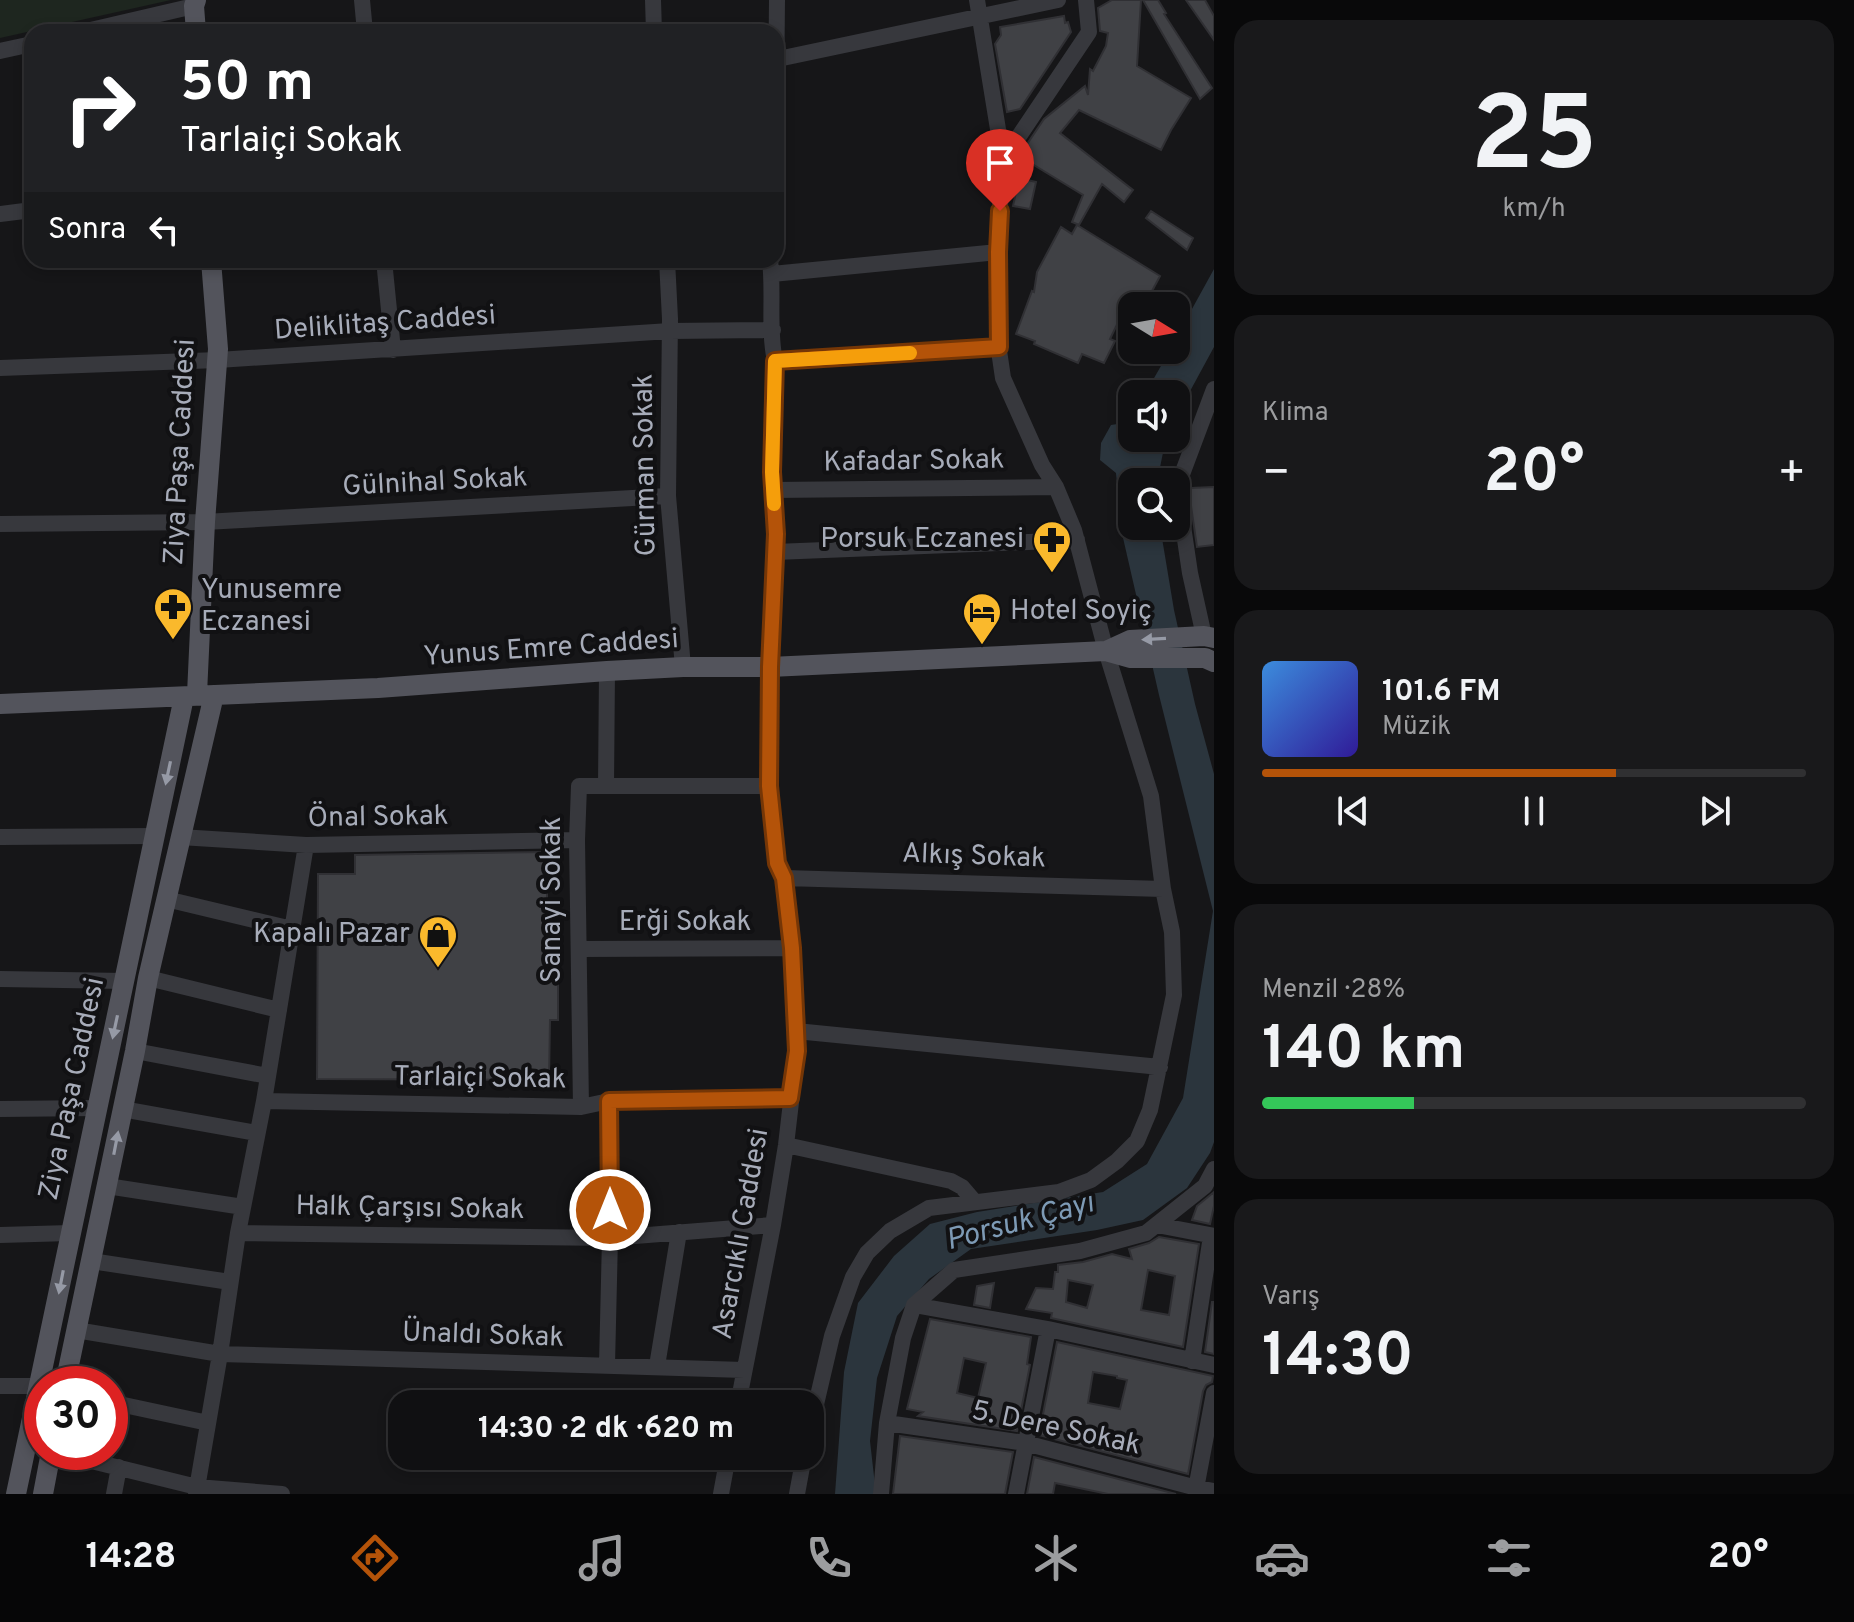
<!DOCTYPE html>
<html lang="tr">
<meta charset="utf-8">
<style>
:root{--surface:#101012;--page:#19191b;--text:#f1f3f6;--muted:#9c9d9f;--line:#303032;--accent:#b45309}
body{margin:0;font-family:Overpass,sans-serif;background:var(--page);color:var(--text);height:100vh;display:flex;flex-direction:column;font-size:30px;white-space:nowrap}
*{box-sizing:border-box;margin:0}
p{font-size:26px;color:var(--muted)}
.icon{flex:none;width:44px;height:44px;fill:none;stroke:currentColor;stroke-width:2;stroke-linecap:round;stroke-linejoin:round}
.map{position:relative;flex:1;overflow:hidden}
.panel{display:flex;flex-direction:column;gap:20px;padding:20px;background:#09090a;width:640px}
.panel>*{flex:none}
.top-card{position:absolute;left:24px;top:24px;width:760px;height:244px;border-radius:24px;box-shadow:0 4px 12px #0003,0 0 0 2px var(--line);background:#202124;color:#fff;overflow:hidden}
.needle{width:52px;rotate:101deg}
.buttons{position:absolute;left:1118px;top:292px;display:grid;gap:16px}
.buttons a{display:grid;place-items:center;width:72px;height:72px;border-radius:16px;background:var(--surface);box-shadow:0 4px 12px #0003,0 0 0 2px var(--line);font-size:40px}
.speed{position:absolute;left:24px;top:1366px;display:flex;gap:16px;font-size:40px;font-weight:700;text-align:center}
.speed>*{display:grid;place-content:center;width:104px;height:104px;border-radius:50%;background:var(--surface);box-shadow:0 4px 12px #0003,0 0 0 2px var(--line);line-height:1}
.speed .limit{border:12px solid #d22;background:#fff;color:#111}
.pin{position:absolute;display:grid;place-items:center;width:68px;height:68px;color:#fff;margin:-82px -34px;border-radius:50% 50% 50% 0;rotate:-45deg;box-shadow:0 0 8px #0007}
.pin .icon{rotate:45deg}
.me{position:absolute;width:88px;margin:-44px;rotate:0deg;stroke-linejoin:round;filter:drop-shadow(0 0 6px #0008)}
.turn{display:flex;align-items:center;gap:28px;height:168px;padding:0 24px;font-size:36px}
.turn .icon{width:104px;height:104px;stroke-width:2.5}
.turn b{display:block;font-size:56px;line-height:68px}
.then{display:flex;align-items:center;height:76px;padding:0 24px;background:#0003;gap:16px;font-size:30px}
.big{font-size:60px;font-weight:700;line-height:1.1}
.panel .tile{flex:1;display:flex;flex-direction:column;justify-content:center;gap:12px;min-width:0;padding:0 28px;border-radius:24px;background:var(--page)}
.panel .dial{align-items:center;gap:0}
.dial b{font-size:104px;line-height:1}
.song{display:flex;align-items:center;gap:24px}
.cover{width:96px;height:96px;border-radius:12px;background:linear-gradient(135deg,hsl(210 70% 55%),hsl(250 70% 35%))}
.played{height:8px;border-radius:4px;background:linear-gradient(90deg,var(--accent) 65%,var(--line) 65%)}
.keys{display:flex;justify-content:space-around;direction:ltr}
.heat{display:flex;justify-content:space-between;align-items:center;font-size:44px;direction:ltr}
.charge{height:12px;border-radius:6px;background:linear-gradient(90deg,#34c759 28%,var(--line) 0)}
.trip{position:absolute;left:388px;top:1390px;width:436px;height:80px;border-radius:24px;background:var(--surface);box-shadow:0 4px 12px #0003,0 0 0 2px var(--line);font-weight:700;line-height:80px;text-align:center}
.tab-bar{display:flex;height:128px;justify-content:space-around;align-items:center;background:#060607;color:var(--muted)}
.tab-bar .icon{width:56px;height:56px}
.tab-bar .current{color:var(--accent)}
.tab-bar b{font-size:36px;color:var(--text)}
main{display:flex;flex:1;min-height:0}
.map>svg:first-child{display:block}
.green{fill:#1e261f}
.water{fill:#2b353d}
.building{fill:#404145;stroke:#303034;stroke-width:2;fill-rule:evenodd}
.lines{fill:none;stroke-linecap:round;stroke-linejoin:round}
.minor{stroke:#37383d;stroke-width:16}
.major{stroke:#53545c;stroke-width:20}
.oneway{fill:#969aa6}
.route-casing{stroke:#753606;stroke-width:20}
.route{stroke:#b45309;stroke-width:14}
.slow{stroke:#f59e0b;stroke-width:14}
.labels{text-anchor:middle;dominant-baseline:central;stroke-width:8;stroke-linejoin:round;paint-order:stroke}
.street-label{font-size:28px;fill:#a7acb9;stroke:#111113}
.poi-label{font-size:28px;fill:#a7acb9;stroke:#111113;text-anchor:end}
.water-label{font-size:30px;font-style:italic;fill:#7d9ab5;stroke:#111113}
</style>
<main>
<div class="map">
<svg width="1214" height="1494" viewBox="0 0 1214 1494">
<rect width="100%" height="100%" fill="#161618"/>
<path class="green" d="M0,0H171L0,38Z"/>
<path class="water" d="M1214,269V347L1176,417V394H1145L1170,350H1176V338Z
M1132,418V438H1166L1157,482H1132V526H1160L1174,610L1195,704L1214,774V1142L1210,1153L1187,1188L1143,1220L1097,1230L971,1249L929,1279L897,1316L877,1378L870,1441L876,1494H835L844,1372L858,1303L894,1256L930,1224L977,1212L1103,1192L1147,1164L1183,1098L1213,911L1159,695L1121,529L1116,473L1100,460L1101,443L1111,425L1130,422Z"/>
<path class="building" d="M1112,0H1141L1137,66L1191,98L1171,130L1161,150L1079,110L1060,133L1133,190L1124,202L1102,184L1079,225L1072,222L1083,195L1019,156L1044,119L1085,86L1088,95L1090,69L1093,71L1106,46L1108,33L1100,31L1098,8Z
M1143,0H1158L1166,13L1164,14L1212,88L1200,99Z
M1186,0H1205L1214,16V40Z
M1064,16L1065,23L1068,22L1071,32L1020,109L1007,112L995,44L1001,35L1000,27Z
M1019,178L1036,182L1030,209L1013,206Z
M1151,211L1193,238L1187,250L1146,218Z
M1077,225L1160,276L1144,306H1132V314L1124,310L1110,339L1115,341L1104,363L1082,354L1078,363L1034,344L1035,341L1016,334L1032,291L1034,292L1037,272L1061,227L1072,234Z
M1214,487V545L1197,547L1190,499L1191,488Z
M547,852V917H558V1020H550L549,1080L317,1079L318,874H355V855Z
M1214,1192V1206L1210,1224L1192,1220L1197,1206Z
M1159,1237L1199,1244L1183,1347L1051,1318L1052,1313L1026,1309L1036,1288L1053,1289L1055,1272H1058V1265L1083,1262L1112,1254L1132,1259L1129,1249L1149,1243ZM1148,1270L1175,1276L1169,1315L1141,1310ZM1068,1280L1093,1285L1087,1308L1066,1302Z
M994,1283L990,1308L974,1305L977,1286Z
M1212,1302H1214V1354L1205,1352Z
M930,1319L1031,1337L1027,1364L1030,1365L1017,1431L918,1416L923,1412L907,1409ZM964,1358L986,1363L978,1398L957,1393Z
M1057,1342L1213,1376L1212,1382L1206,1385L1203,1391L1188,1474L1039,1435ZM1093,1372L1117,1376V1378L1127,1380L1120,1409L1088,1403Z
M900,1436L1013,1452L1005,1494H893Z
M1034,1457L1176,1494H1108L1055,1483L1053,1494H1027Z"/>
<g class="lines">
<path class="minor" d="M362,0L365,32
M653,0L654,32
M82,32L194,6
M0,51L32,44
M778,59L1058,0
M776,102L777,0
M1003,160L1089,32L1086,0
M0,214L32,210
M384,260L393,350
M667,260L670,319L668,496L683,667
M772,274L998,252
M775,361L999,347
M0,368L218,360L670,331L773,330
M773,490L1056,487
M0,524L205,522L668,496
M775,552L1077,540
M1204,636L1190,573L1179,499L1181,477L1214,389
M606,786L607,671
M0,837L155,836
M180,837L306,845L577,840
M784,878L1163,889
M166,899L292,929
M579,949L792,948
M148,978L279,1010
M0,979L125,981
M796,1031L1160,1067
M135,1051L268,1076
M264,1101L581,1107L609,1101L790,1098
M581,1107L577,840L579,786H769
M0,1109L99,1108
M122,1109L257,1133
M786,1145L951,1181L962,1187L974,1201
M107,1186L243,1207
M1157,1225L1214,1236
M238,1233L610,1238L773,1225
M0,1235L70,1233
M91,1261L230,1282
M914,1305L1048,1329L1214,1365
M76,1330L220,1354L744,1370
M1192,1361L1211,1236
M607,1365L610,1238L609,1101
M657,1366L679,1232
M0,1386H39
M110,1402L208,1423
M738,1404L773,1225L786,1145L797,1051L792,948L784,878L777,863L769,786L770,667L776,534L772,472L775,361C768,329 774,294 770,260
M887,1423L1025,1443L1197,1488L1214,1491
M810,1430L832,1336L853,1277L867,1253L890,1231L929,1208L1059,1192L1091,1180L1117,1161L1137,1141L1150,1110L1174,995L1172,932L1163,889L1151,796L1106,651L1074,530L1056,487L1042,465L1003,378L997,337L998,237L1003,160L977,0
M55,1452L197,1487L282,1494
M114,1494L119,1467
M196,1494L220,1354L238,1233L264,1101L306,845
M721,1494L728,1456
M797,1494L804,1456
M881,1494L887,1423L903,1338L914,1305L954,1270L1080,1251L1146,1233L1205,1186L1214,1169
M1016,1494L1048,1329
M1195,1494L1214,1393"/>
<path class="major" d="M196,32L194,6L196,0
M1106,651L1130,640L1204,636L1214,638
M197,694L205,522L218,349L211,260
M0,704L378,688L607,671L683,667H770L1106,651L1131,658H1205L1214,662
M65,1384L135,1051L148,978L214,695
M16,1494L184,697
M43,1494L51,1452"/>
</g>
<defs><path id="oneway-solid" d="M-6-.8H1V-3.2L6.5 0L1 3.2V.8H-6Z" transform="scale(2)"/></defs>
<g class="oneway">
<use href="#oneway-solid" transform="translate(1154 639) rotate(177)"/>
<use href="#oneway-solid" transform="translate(168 773) rotate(102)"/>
<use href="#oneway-solid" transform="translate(115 1027) rotate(102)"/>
<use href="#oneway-solid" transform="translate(116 1143) rotate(-79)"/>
<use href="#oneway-solid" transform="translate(61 1282) rotate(101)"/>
</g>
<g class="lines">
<g class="route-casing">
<path id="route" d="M610,1210L609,1101L790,1098L797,1051L792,948L784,878L777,863L769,786L770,667L776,534L772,472L775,361L999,347L998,252L1000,211"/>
</g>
<use href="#route" class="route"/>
<path class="slow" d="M774,504L772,472L775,361L910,353"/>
</g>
<defs>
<g id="pharmacy-pin" transform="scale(2)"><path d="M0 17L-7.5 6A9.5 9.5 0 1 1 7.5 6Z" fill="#fab92c" stroke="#111113"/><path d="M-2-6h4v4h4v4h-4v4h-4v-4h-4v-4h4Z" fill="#111"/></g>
<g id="hotel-pin" transform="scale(2)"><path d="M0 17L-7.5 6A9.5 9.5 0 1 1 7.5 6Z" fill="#fab92c" stroke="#111113"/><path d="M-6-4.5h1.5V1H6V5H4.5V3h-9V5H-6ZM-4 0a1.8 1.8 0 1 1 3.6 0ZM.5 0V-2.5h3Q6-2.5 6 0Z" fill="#111"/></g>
<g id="shop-pin" transform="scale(2)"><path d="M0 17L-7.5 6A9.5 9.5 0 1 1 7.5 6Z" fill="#fab92c" stroke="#111113"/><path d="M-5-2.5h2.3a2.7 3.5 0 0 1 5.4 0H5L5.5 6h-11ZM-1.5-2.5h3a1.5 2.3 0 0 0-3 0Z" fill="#111"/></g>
</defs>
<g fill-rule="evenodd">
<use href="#pharmacy-pin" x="1052" y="540"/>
<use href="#pharmacy-pin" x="173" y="607"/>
<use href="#hotel-pin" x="982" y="612"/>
<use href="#shop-pin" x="438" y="935"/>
</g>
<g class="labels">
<g class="street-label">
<text transform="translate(385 324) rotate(-4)">Deliklitaş Caddesi</text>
<text transform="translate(181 452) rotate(-87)">Ziya Paşa Caddesi</text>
<text transform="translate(914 462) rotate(-1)">Kafadar Sokak</text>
<text transform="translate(646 465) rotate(-91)">Gürman Sokak</text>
<text transform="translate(435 483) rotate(-3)">Gülnihal Sokak</text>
<text transform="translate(551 649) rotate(-4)">Yunus Emre Caddesi</text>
<text transform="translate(378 818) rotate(-1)">Önal Sokak</text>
<text transform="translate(974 857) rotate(2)">Alkış Sokak</text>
<text transform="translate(553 900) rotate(-90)">Sanayi Sokak</text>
<text x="685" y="923">Erği Sokak</text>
<text transform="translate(480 1079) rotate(1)">Tarlaiçi Sokak</text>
<text transform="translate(73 1089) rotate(-78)">Ziya Paşa Caddesi</text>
<text transform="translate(410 1209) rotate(1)">Halk Çarşısı Sokak</text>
<text transform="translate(742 1234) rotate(-80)">Asarcıklı Caddesi</text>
<text transform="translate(483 1336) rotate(2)">Ünaldı Sokak</text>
<text transform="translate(1056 1429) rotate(12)">5. Dere Sokak</text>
</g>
<g class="poi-label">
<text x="1024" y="540">Porsuk Eczanesi</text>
<text x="201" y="591" text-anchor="start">Yunusemre<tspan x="201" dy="32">Eczanesi</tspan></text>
<text x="1010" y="612" text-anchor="start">Hotel Soyiç</text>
<text x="410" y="935">Kapalı Pazar</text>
</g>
<g class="water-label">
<text transform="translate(1020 1223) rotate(-15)">Porsuk Çayı</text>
</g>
</g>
</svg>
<div class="buttons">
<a><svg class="needle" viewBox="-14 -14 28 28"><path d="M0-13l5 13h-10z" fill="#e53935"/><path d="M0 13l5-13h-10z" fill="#9c9d9f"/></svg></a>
<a><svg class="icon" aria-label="sound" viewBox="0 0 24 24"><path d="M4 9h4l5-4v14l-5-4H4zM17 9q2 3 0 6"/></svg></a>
<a><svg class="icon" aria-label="search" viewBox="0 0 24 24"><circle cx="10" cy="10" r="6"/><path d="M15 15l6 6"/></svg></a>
</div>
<div class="speed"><div class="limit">30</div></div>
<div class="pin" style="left:1000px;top:211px;background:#d93025"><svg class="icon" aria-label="arrive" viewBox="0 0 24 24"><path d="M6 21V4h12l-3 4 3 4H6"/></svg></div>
<svg class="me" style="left:610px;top:1210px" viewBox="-20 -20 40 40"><circle r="17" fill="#b45309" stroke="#fff" stroke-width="3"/><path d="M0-11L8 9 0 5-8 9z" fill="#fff"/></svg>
<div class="trip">14:30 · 2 dk · 620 m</div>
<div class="top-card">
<div class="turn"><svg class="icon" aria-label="right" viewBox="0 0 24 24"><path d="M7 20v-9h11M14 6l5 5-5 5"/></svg><div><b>50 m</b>Tarlaiçi Sokak</div></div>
<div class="then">Sonra<svg class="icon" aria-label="left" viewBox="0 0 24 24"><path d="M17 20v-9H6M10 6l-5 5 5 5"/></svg></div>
</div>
</div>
<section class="panel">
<div class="tile dial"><b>25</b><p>km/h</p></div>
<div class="tile"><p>Klima</p>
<div class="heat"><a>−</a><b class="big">20°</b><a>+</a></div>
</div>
<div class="tile">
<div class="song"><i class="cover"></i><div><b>101.6 FM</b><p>Müzik</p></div></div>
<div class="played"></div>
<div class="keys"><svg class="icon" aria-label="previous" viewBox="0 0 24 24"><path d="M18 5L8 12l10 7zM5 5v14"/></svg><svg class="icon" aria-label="pause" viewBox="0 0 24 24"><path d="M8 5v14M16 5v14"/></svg><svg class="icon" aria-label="next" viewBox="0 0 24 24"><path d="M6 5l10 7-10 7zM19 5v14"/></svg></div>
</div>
<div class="tile"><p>Menzil · 28%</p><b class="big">140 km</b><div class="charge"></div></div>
<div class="tile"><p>Varış</p><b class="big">14:30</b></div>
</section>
</main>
<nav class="tab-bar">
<b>14:28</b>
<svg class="icon current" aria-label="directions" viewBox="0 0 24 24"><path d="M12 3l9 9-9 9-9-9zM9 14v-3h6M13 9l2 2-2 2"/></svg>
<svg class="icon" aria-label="music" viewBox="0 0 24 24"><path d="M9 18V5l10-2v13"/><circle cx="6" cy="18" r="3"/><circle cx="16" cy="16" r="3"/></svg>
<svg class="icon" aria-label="phone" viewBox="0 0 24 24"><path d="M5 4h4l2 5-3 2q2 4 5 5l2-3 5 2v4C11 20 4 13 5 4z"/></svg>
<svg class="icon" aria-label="climate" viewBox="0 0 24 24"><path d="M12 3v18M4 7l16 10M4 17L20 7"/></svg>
<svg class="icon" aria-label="car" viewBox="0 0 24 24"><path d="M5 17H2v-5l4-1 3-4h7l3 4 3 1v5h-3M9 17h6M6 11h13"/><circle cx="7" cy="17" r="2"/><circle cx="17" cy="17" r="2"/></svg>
<svg class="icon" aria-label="filters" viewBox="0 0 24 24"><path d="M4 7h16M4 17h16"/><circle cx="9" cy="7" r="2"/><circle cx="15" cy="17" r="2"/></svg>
<b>20°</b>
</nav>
